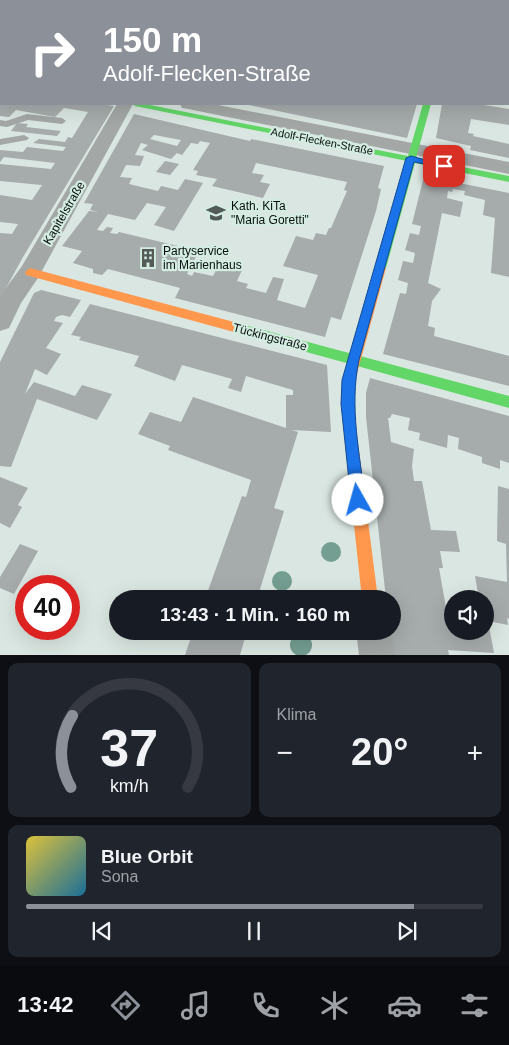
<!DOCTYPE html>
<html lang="de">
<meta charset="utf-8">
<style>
:root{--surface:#171b24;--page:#20242c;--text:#f1f3f6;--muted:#9ea1a6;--line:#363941;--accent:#8c9099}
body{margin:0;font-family:Helvetica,sans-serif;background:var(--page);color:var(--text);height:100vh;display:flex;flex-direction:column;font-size:19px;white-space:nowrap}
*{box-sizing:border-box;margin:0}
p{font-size:16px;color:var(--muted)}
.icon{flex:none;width:28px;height:28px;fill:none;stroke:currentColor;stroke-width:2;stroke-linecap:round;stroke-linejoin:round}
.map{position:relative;height:655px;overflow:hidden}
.side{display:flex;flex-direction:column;gap:8px;padding:8px;background:#0d0f14;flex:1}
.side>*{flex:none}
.hud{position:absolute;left:0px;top:0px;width:510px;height:105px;box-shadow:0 5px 20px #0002;background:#8c9099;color:#fff;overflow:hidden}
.controls{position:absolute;left:444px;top:590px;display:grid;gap:10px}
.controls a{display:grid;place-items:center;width:50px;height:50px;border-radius:50%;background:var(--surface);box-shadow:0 5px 20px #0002;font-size:25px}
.speed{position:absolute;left:15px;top:575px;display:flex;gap:10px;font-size:25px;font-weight:700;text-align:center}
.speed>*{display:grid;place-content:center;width:65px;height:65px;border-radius:50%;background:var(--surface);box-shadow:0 5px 20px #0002;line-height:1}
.speed .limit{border:8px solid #d22;background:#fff;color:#111}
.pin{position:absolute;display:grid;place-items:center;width:42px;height:42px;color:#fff;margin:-21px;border-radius:10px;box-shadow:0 2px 8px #0006}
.me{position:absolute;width:55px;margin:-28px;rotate:353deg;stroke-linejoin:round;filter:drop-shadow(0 0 4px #0008)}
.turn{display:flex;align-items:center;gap:18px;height:105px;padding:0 20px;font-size:22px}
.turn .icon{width:65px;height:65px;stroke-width:2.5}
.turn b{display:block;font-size:35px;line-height:42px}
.big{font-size:38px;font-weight:800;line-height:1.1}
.side .card{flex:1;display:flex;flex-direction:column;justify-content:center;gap:8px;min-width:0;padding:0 18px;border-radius:10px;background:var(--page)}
.side .dial{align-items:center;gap:0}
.dial svg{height:130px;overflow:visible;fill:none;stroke:var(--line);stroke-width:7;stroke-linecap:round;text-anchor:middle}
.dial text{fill:var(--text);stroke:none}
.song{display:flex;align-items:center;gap:15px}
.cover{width:60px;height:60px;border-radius:8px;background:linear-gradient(135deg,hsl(50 70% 55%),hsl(200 70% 35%))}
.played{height:5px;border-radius:2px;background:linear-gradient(90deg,var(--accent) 85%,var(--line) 85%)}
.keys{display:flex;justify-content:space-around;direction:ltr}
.heat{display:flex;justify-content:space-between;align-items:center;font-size:28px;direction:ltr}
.side .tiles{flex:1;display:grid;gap:8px;grid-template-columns:1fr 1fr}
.card:last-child{grid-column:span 2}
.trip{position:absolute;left:109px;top:590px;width:292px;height:50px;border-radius:25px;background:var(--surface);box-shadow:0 5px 20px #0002;font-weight:800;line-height:50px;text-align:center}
.tabs{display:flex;height:80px;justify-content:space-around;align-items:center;background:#090b0e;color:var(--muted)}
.tabs .icon{width:35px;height:35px}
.tabs .on{color:var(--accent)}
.tabs b{font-size:22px;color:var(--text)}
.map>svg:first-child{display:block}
.building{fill:#a6abac;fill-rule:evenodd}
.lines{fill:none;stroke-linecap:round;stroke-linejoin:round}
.path{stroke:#a0a6a5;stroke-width:2;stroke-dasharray:3 1;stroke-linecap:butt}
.lane{fill:#a3a8a6;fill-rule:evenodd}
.street{fill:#a3a8a6;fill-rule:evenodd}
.fast{fill:#63d668;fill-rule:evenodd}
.slow{fill:#ff974d;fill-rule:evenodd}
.tram{stroke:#a2aaa6;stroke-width:1}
.rail-casing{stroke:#a2aaa6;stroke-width:4}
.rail{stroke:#d4ece2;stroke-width:2.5;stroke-dasharray:7;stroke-linecap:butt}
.tree{fill:#749e91}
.route{fill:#1a73e8;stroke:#114b97}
.labels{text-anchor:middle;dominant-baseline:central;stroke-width:4.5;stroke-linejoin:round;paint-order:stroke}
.far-street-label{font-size:11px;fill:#08100d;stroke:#d4ece2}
.poi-label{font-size:12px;fill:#08100d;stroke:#d4ece2;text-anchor:start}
.street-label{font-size:12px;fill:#08100d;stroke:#d4ece2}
</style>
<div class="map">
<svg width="509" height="655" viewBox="0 0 509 655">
<rect width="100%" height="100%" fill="#dae6e1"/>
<path class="building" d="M0,104H101L114,106L23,257L0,299V233L12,234L18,224L0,222V195L32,200L42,185L0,181V164L51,169L55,163L4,157L0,162V150L23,152L27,147L63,151L66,147L33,143L39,139L65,142L68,137L72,138L88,112L64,108L55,117L16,110L9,117L0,116Z
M244,104H417L407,138Z
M442,104H478L509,109V125L471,119L468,133L474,134L473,136L509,144V158L470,150L471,146L436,138Z
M134,114L250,141L251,139L384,166L378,188L381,189L376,211L341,320L331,317L325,337L175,298L180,288L108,269L102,275L93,273V269L73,263L82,251L62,246L89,211L99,212L90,210L93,204L84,203ZM154,135L165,137L181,140L177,146L150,139ZM200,141L210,143L193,170L198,171L196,175L217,179L212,186L263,198L270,184L260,182L264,175L252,173L256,163L347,182L344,190L347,191L331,228H329L326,235L316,233L313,240L296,236L283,266L318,275L305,308L277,300L284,279L273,277L266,293L246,288L248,284L237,281L242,270L219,264L213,276L194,272L192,276L187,274L199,251L119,232L117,234L110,233L113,228L107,227L103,231L97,230L108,214L135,220L147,203L166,207L154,225L174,231L203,183L185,179L178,190L161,186L158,191L129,184L132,178L120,177L126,165L140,166L144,156L135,155L141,143L148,145L142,150L171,159L177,153L182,155L191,143L198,144Z
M17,123L28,124L26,127L61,131L57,136L11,131Z
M165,161L179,164L170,175L156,172Z
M424,176L509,193V277L491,273L495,218L483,215L485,200L464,195L465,191L453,189L452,192L448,191L447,198L463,202L460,217L442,213L428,283L441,289L432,301L428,326L435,328L434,336L509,356V386L383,354L400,293L406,294L408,283L398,280L403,261L413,263L415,253L405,250L410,233L419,235L421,226L412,224Z
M41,290L81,300L70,317L62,315L56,317L54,321L63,323L46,348L61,354L47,375L35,369L25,394L34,382L75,396L82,385L112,394L97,420L37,399L11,467L0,466V362L34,293Z
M90,304L327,365L331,432L292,430L298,432L274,508L284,511L257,599H205L242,496L246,497L251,480L168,450L170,446L138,434L150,412L181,422L193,397L286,428V395H293V390L246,376L241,392L228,388L232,379L182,365L175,381L134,366L139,356L79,340L81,337L71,335Z
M370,378L509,416V463L500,460V469L482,463V457L458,449L459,438L448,435L447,448L419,440L420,433L408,430L410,418L392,414L390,418H388L391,442L414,449L412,466L414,481H422L431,530L456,531L460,552L440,551L443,568H439L448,619H452V631H485V599H479L475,576L507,582L506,544L497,541L498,486L509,489V619L507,618L508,625L488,621L494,653L448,650L449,655H393L390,631H392V599H386L366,417V393Z
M0,477L28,488L18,505L22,507L10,528L0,523Z
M20,544L38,551L14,594L0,588V577Z
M193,631H247L240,655H185Z"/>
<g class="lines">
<path class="path" d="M179,0L184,1
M325,0L332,1
M69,1L71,0
M89,1L91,0
M105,1L107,0
M125,1L127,0"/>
<path class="lane" d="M27,114L62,118L66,121L62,124L28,120L7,127L0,126V120L6,121Z
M24,135L29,138L27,140L0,145V139Z"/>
<path class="street" d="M0,69H1V79H0Z
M117,104H133L38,278L21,303L9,328L0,331V296L22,266Z
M180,104H213L509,162V174L188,109L182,108Z
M356,631H392L395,655H359Z"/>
<path class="fast" d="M0,10H1V14H0Z
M131,104H145L408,156L423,104H431L416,158L509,176V182L415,163L386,268L381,272L376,268L407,161L135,106Z
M234,322L509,396V408L234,332L230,330L228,327L230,324Z"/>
<path class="slow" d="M381,264L386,268L355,381L353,404L378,599H362L341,404L343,381L376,268Z
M30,268L234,322L238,324L240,327L238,330L234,332L26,275L25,272Z"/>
<path class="tram" d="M101,1L103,0"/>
<g class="rail-casing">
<path id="rail" d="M3,1L5,0
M25,1L27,0
M43,1L46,0"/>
</g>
<use href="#rail" class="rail"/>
</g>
<g class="tree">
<circle cx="331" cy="552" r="10"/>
<circle cx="282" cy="581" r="10"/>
<circle cx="301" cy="645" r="11"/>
</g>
<path class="route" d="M411,156L448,166L444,168L414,162L359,360C349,407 360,454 365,500L363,506L358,508L353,506L351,500L341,404L342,380L406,158Z"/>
<defs>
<g id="school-bare" transform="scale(1.5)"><path d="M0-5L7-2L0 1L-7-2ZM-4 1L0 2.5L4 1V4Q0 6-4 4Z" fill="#525b57" stroke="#d4ece2" stroke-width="2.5" paint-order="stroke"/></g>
<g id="building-bare" transform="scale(1.5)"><path d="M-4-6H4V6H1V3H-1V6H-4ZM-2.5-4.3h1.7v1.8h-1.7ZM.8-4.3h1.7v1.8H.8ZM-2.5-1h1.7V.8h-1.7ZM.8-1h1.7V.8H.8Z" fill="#525b57" stroke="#d4ece2" stroke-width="2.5" paint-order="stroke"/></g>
</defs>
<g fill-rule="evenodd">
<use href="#school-bare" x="216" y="213"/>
<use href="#building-bare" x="148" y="258"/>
</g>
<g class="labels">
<g class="far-street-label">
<text transform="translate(322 141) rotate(11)">Adolf-Flecken-Straße</text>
</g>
<g class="poi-label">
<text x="231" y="206">Kath. KiTa<tspan x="231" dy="14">"Maria Goretti"</tspan></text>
<text x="163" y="251">Partyservice<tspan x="163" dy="14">im Marienhaus</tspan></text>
</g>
<g class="street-label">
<text transform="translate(64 213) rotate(-60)">Kapitelstraße</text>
<text transform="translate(270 337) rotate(15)">Tückingstraße</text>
</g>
</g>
</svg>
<div class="controls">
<a><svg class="icon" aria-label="sound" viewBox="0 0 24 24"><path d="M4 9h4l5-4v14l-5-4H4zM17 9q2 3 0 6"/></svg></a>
</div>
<div class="speed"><div class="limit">40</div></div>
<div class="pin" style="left:444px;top:166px;background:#d93025"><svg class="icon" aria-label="arrive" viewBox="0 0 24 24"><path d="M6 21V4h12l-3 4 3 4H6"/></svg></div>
<svg class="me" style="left:358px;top:500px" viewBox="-20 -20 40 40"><circle r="19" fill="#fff"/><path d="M0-13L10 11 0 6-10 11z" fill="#1a73e8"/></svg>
<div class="trip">13:43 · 1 Min. · 160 m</div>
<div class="hud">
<div class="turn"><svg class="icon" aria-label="right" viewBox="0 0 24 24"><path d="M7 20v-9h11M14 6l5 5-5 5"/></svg><div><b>150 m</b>Adolf-Flecken-Straße</div></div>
</div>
</div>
<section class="side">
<div class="tiles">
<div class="card dial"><svg viewBox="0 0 100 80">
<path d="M14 69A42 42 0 1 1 86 69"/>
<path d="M14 69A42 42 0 0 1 15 25" stroke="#8c9099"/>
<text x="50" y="56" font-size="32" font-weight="700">37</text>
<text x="50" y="72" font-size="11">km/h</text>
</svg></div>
<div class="card"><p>Klima</p>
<div class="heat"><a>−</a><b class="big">20°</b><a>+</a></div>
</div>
<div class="card">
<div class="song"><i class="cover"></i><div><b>Blue Orbit</b><p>Sona</p></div></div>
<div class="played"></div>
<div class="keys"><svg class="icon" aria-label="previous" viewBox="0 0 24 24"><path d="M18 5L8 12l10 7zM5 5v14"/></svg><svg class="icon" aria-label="pause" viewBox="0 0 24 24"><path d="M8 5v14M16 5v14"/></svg><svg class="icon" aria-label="next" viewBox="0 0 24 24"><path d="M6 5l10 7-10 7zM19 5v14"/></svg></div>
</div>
</div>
</section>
<nav class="tabs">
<b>13:42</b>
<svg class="icon on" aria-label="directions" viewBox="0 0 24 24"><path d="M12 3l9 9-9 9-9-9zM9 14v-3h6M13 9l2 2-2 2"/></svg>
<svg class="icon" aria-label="music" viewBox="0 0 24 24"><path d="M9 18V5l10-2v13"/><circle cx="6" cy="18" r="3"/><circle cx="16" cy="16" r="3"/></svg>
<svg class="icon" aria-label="phone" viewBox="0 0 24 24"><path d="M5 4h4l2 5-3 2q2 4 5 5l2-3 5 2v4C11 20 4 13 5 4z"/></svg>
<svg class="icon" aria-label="climate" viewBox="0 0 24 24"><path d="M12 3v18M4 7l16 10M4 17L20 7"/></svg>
<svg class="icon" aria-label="car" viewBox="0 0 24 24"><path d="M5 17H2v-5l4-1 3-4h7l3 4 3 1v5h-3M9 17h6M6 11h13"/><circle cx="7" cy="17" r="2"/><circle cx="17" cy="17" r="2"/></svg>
<svg class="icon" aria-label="filters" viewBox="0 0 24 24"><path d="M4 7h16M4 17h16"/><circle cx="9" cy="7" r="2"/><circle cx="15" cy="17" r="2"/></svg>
</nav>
